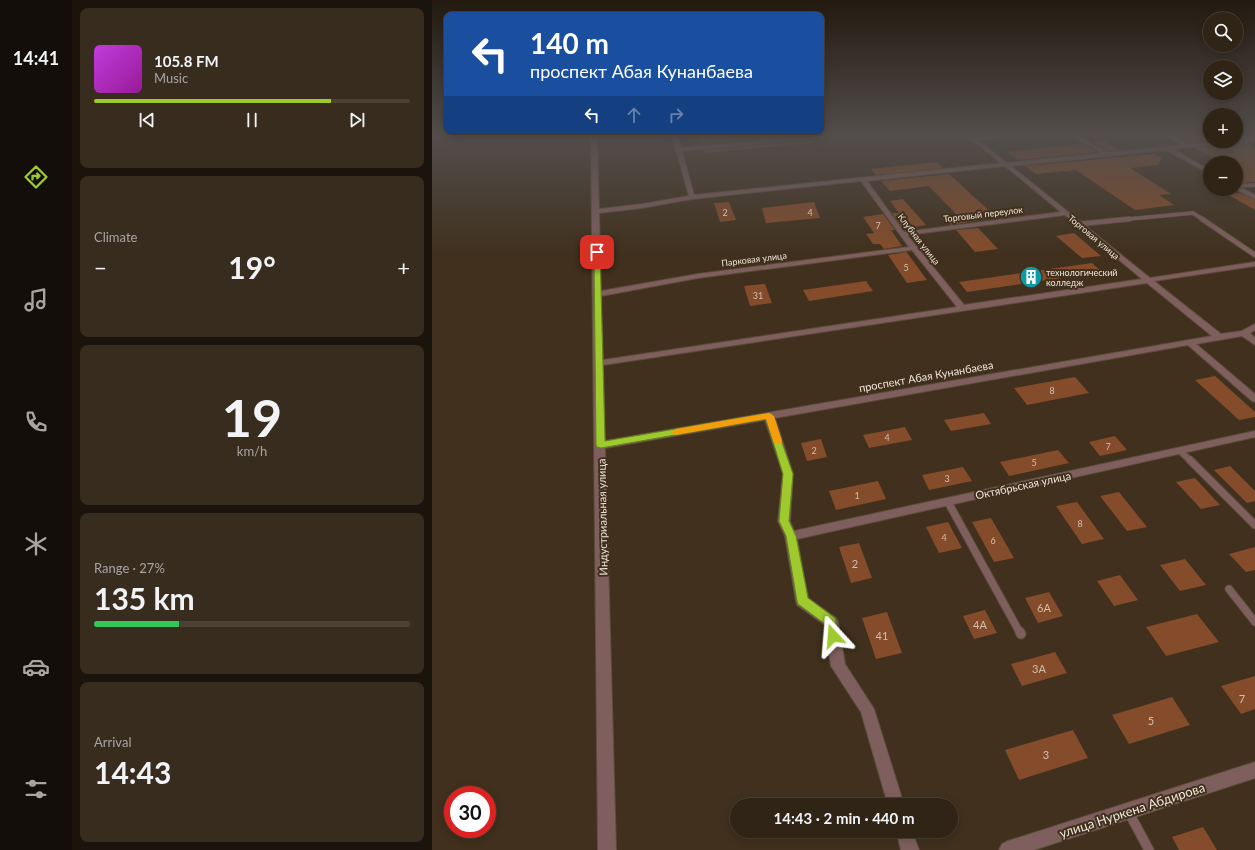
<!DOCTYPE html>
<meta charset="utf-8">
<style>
:root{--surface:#302416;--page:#382c1f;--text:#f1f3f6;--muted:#a8a4a1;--line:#4b4135;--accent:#9eca2e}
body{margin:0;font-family:Lato,sans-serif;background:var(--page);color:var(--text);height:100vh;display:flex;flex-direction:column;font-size:15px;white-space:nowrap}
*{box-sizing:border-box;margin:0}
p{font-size:13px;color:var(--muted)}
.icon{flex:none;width:22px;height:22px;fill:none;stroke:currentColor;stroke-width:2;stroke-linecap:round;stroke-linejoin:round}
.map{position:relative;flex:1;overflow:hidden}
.drawer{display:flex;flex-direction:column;gap:8px;padding:8px;background:#1a140c;width:360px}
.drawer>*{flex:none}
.guide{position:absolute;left:12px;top:12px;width:380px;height:122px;border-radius:8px;box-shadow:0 2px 10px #0003,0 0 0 1px var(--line);background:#1a4fa0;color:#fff;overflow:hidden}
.fabs{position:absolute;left:771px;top:12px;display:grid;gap:8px}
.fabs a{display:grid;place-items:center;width:40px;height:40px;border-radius:50%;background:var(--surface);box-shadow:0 2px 10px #0003,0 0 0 1px var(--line);font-size:20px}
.speed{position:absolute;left:12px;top:786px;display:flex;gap:8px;font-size:20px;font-weight:700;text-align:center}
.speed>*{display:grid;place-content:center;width:52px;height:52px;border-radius:50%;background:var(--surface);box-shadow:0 2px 10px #0003,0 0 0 1px var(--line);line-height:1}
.speed .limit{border:6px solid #d22;background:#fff;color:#111}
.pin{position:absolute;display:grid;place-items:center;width:34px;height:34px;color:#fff;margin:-17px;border-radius:8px;box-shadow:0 2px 6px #0006}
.me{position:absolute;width:44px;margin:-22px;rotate:341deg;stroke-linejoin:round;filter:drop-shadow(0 0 3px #0008)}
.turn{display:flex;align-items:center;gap:14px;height:84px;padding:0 20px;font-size:18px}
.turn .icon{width:52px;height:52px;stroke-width:2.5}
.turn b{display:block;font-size:28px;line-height:34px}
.lanes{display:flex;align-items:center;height:38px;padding:0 20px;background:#0003;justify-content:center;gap:20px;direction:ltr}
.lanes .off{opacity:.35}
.big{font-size:30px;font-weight:700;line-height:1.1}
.drawer .card{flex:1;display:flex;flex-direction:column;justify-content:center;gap:6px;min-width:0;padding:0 14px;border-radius:8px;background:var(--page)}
.drawer .dial{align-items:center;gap:0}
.dial b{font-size:52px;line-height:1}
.song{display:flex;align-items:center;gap:12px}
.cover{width:48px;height:48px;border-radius:6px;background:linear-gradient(135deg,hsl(290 70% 55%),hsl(300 70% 35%))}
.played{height:4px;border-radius:2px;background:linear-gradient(90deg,var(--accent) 75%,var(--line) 75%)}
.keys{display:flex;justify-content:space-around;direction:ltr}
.heat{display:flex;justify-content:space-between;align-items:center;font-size:22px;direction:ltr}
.charge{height:6px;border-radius:3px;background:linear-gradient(90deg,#34c759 27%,var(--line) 0)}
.trip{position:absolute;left:298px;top:798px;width:228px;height:40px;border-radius:20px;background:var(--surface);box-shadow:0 2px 10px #0003,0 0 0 1px var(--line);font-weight:700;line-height:40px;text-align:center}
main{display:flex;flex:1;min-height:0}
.dock{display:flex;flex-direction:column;width:72px;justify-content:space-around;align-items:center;background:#130e09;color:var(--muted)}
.dock .icon{width:28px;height:28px}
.dock .on{color:var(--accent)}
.dock b{font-size:18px;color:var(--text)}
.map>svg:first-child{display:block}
.building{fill:#844c2a}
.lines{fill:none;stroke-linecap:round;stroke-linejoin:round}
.service-far4-casing{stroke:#5c4d3b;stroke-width:4.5}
.service-far3-casing{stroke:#5c4d3b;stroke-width:6}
.service-far2-casing{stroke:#5c4d3b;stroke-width:8}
.service-far1-casing{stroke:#5c4d3b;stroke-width:9}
.service-casing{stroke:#5c4d3b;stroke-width:11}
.minor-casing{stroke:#5c4d3b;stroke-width:2}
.service-far4{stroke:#7e5f5e;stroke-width:3.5}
.service-far3{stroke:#7e5f5e;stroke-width:4.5}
.service-far2{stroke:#7e5f5e;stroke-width:5.5}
.service-far1{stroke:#7e5f5e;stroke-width:7}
.service{stroke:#7e5f5e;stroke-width:9}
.minor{fill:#7e5f5e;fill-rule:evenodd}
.route{fill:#9eca2e;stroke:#67831e}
.slow{fill:#f59e0b}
.labels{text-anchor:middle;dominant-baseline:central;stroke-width:4;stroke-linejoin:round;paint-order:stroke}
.number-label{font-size:9px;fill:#d4bead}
.far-street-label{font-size:9px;fill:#efe4d9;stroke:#40301d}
.far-poi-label{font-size:9px;fill:#efe4d9;stroke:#40301d;text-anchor:start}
.street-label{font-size:11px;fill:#efe4d9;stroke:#40301d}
.near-number-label{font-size:11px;fill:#d4bead}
.near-street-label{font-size:13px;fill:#efe4d9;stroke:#40301d}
</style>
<main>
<nav class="dock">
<b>14:41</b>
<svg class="icon on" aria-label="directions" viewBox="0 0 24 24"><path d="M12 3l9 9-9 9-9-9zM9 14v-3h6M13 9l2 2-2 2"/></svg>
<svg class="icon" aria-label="music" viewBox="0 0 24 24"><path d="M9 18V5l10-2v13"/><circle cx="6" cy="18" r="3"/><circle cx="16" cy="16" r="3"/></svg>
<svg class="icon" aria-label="phone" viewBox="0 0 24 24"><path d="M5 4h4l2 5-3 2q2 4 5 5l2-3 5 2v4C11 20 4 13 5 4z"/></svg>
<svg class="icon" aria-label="climate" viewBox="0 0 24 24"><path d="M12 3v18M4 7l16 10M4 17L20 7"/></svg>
<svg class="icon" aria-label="car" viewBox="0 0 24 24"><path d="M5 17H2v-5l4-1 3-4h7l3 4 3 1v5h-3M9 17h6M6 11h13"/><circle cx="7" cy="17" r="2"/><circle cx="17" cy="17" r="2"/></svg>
<svg class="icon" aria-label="filters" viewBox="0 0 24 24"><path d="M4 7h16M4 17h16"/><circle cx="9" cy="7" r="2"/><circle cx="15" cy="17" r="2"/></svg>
</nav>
<section class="drawer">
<div class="card">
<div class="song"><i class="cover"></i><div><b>105.8 FM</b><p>Music</p></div></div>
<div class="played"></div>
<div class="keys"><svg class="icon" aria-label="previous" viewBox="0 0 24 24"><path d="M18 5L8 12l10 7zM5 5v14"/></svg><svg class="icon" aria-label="pause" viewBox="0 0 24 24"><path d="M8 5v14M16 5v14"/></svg><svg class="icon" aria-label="next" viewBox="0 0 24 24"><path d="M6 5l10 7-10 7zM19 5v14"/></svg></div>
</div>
<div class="card"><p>Climate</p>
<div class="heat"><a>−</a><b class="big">19°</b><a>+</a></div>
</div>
<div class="card dial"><b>19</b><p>km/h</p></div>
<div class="card"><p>Range · 27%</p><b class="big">135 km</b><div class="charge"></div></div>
<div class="card"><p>Arrival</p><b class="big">14:43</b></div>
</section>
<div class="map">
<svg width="823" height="850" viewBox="0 0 823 850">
<rect width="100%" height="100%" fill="#40301d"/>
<path class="building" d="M303,136H360L270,144L268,138Z
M745,136H778V141H780L756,142Z
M379,141V143L273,153L272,150Z
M673,141L686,150L676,151L661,142Z
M815,143L823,148V182L806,183L804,181V163H791L763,148Z
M650,144L665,152L586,160L575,152Z
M722,154L730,158L726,165L698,168L739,194L727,195L742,205L703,210L644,170L604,174L593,166Z
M505,162L511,168L444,175L439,169Z
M517,174L564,217L519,225L513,218L526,216L497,186L458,191L449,181Z
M808,193L823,200V210L795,194Z
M471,199L494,225L471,229L460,213H467L458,201Z
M297,202L304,220L288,222L282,203Z
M382,202L388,218L334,223L330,208Z
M451,214L463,230H459L470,246L452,249L448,244H441L434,234L442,233L431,217Z
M546,228L566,249L543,252L524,230Z
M642,233L669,256L650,258L624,236Z
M474,252L476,254L495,280L475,283L456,255Z
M660,263L670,272L535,292L527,282Z
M434,281L441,291L377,301L371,290Z
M333,284L340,303L318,306L312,286Z
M783,376L823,412V417L807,420L763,380Z
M643,377L657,393L595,405L582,388Z
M552,413L559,424L519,431L512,420Z
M473,427L480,440L437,448L431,435Z
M683,436L695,450L668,456L657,442Z
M389,439L395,457L375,461L369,443Z
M626,450L637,463L577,476L568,462Z
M798,466L823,491V501L815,503L782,470Z
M531,467L540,481L497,490L490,475Z
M763,478L788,505L769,509L744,482Z
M446,481L454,499L404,510L397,491Z
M687,492L715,527L695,531L668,496Z
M645,502L672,539L650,544L624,506Z
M559,518L582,558L562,562L540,522Z
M516,522L530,548L507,553L494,527Z
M427,543L440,578L419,583L407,547Z
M823,547V570L814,572L797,554Z
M753,559L774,585L748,591L728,565Z
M688,575L706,600L682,606L665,581Z
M617,592L631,616L606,623L593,598Z
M553,610L565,633L542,639L531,616Z
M455,612L470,653L444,659L430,618Z
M765,614L787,642L734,656L714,627Z
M623,652L635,673L590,686L579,664Z
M823,676V709L809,714L789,686Z
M740,697L758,725L697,744L680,715Z
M641,730L656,758L587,780L573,750Z
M771,827L785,850H747L740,837Z"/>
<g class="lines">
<g class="service-far4-casing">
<path id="service-far4" d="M643,136L675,154
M541,139L573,136
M804,186L823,185
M686,220L761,213L772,220"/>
</g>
<g class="service-far3-casing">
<path id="service-far3" d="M770,219L823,255
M647,224L697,219"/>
</g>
<g class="service-far2-casing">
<path id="service-far2" d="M748,451L759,461"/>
</g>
<g class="service-far1-casing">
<path id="service-far1" d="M758,460L823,525
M516,502L588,633
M797,589L823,622"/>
</g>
<g class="service-casing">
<path id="service" d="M588,632L589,634
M696,811L717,850"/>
</g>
<g class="minor-casing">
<path id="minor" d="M159,136H165L167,209L210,204L257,196L240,136H246L249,148L376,136H395L392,138L250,151L262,195L569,163L535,136H541L575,163L750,145L735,136H742L756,144L804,141V139L823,137V141L741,149L778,170V174L734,150L579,166L718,278L823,262V266L722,281L789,334L810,331L823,324V330L818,333L823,338V345L810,336L764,344L823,394V402L820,401L756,345L343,418L361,474L358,521L362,531L823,431V437L365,539L376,598L404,618L406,622L413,664L442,709L472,805H456L429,712L399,666L393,625L365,605L364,601L353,536L346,521L351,474L333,420L173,448L184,850H166ZM573,166L629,212L472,232L435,181ZM429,181L477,247L266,274L169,291L167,213L210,208L260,199ZM633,215L710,279L532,305L475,235ZM480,250L525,307L171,360L169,296L266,278ZM715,283L780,336L173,441L171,365Z
M804,185L823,195V199L803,189Z
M823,762V778L602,850H567L570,844L576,841Z
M464,831H480L487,850H469Z"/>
</g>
<use href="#service-far4" class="service-far4"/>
<use href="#service-far3" class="service-far3"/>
<use href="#service-far2" class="service-far2"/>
<use href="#service-far1" class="service-far1"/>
<use href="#service" class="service"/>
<use href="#minor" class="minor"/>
</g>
<linearGradient id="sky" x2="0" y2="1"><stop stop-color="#231a10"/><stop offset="0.53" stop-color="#534e4c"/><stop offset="1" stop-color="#534e4c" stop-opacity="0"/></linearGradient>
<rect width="823" height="255" fill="url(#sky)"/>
<path class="route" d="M165,250L168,252L173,441L337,413L340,414L361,474L357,521L364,536L376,598L403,618L407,636L406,640L401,642L397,640L393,624L366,604L365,601L354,536L347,521L351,474L334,419L169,448L165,447L164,445L162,252Z"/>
<path class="slow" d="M337,413L342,416L350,441L349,443H342L334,419L244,435L239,432L244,429Z"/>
<defs>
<g id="building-disc" transform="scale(1.15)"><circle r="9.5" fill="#0f9aa8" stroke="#40301d"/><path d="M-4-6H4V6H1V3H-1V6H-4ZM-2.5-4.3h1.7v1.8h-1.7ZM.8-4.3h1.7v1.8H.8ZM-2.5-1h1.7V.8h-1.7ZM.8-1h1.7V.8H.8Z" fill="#fff"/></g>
</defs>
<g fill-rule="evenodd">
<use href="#building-disc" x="599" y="277"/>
</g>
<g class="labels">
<g class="number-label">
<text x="293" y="212">2</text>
<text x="378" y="212">4</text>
<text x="446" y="225">7</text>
<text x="474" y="267">5</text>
<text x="326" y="295">31</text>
<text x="620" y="390">8</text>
<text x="455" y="437">4</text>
<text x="676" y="446">7</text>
<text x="382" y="450">2</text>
<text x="602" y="462">5</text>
<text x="515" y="478">3</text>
<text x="425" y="495">1</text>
<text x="648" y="523">8</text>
<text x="512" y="537">4</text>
<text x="561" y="540">6</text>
</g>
<g class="far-street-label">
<text transform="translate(551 214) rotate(-7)">Торговый переулок</text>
<text transform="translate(662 237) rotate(40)">Торговая улица</text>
<text transform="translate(487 239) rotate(52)">Клубная улица</text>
<text transform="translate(322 259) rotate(-7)">Парковая улица</text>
</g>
<g class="far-poi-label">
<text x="614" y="272">технологический<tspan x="614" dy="10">колледж</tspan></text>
</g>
<g class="street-label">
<text transform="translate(494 376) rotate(-10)">проспект Абая Кунанбаева</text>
<text transform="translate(591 485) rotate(-12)">Октябрьская улица</text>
<text transform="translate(170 517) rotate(-91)">Индустриальная улица</text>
</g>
<g class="near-number-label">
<text x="423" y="563">2</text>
<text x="612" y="607">6А</text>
<text x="548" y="624">4А</text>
<text x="450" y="635">41</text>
<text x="607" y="668">3А</text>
<text x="810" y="698">7</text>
<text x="719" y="720">5</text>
<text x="614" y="754">3</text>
</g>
<g class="near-street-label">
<text transform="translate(700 810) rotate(-18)">улица Нуркена Абдирова</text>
</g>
</g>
</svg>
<div class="fabs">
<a><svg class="icon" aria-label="search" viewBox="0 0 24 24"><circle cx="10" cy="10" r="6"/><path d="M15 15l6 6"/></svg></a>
<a><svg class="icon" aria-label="layers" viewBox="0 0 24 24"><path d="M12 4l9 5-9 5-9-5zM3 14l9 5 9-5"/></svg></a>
<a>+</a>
<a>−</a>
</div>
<div class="speed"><div class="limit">30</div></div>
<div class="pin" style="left:165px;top:252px;background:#d93025"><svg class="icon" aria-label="arrive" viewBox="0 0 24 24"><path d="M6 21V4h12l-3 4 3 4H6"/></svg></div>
<svg class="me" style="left:401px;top:636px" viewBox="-20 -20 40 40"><path d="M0-17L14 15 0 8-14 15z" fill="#9eca2e" stroke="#fff" stroke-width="4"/></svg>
<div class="trip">14:43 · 2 min · 440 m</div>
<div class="guide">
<div class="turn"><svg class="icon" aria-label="left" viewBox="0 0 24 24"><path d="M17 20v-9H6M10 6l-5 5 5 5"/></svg><div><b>140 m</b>проспект Абая Кунанбаева</div></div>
<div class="lanes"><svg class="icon" aria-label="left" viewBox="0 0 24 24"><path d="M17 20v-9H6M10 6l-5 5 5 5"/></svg><svg class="icon off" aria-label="ahead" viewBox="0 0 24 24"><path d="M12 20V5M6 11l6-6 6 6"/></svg><svg class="icon off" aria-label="right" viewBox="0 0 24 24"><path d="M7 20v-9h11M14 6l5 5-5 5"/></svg></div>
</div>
</div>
</main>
